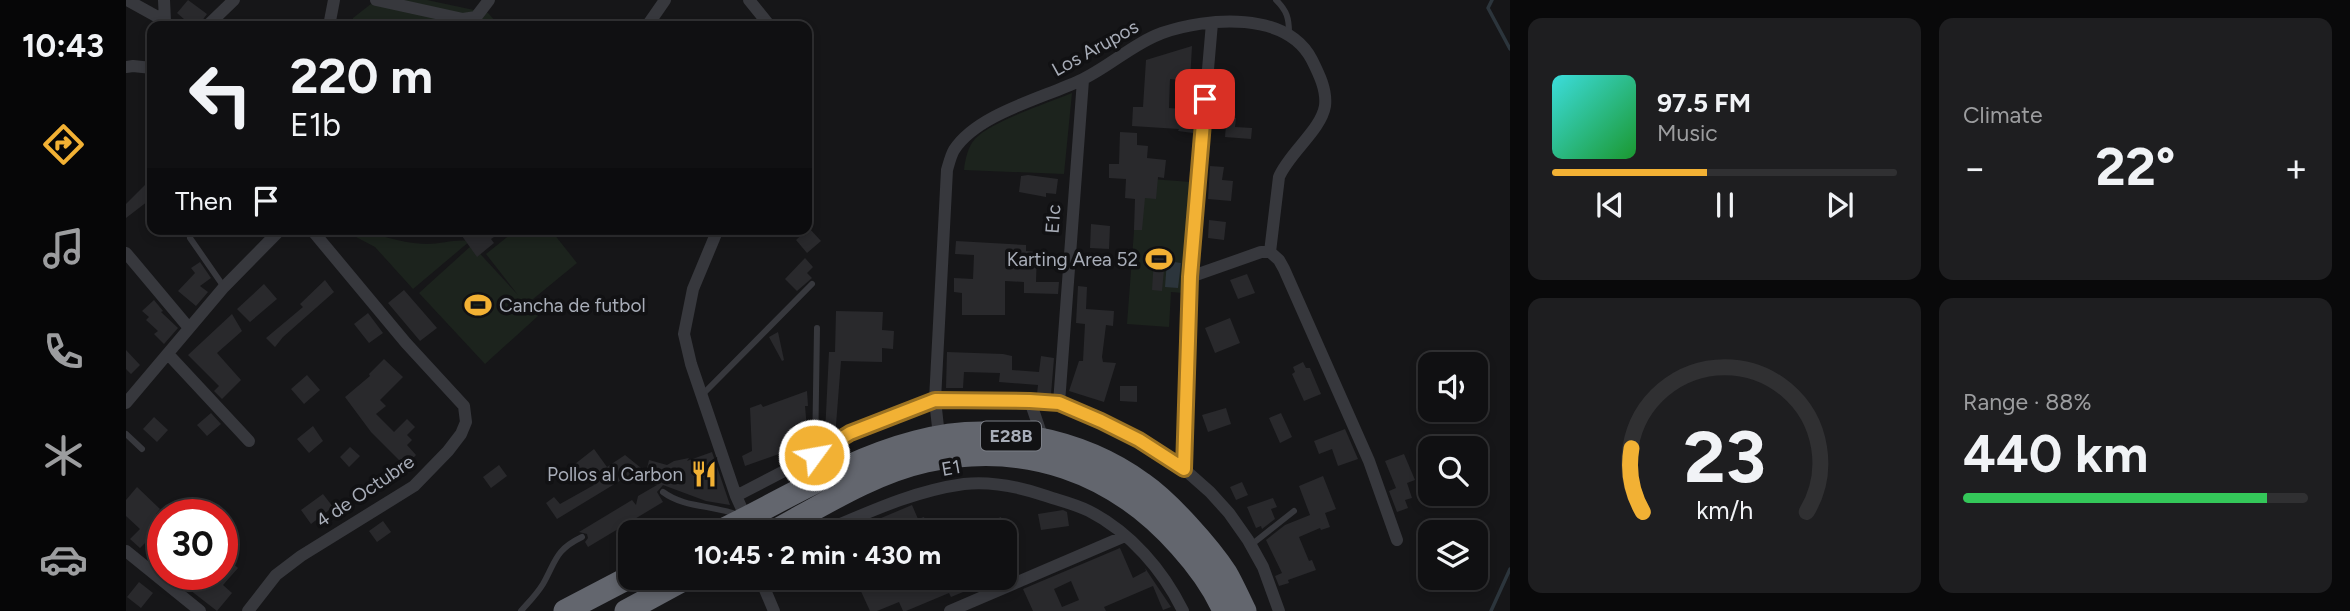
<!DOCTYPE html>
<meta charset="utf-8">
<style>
:root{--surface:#101012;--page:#1e1e20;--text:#f1f3f6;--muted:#9c9d9f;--line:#303032;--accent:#f2b134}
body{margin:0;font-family:Figtree,sans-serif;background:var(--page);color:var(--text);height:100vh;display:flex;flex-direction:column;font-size:26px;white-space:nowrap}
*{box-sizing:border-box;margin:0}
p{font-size:23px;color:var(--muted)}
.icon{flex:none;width:38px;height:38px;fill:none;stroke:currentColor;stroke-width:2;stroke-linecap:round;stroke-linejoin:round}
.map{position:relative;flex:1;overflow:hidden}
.panel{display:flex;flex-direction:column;gap:18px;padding:18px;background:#09090a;width:840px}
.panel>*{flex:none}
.top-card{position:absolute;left:21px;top:21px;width:665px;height:214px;border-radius:14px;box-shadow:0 4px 10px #0003,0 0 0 2px var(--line);background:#101012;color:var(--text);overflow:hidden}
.controls{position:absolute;left:1292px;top:352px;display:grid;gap:14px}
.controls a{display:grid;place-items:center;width:70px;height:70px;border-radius:14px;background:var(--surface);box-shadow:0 4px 10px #0003,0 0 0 2px var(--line);font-size:35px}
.speed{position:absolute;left:21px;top:499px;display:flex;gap:14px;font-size:35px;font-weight:700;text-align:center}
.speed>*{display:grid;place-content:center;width:91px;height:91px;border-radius:50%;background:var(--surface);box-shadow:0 4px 10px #0003,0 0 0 2px var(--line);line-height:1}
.speed .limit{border:10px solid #d22;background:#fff;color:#111}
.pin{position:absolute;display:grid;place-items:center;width:60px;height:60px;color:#fff;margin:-30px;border-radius:14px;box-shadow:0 4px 10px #0006}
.me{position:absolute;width:77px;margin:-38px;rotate:58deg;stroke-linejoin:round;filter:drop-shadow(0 0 5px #0008)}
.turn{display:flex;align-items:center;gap:24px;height:147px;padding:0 28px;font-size:32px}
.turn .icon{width:91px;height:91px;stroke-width:2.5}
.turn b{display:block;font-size:49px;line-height:60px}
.then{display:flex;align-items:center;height:66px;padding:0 28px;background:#0003;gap:14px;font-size:26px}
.big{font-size:52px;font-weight:700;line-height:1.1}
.panel .tile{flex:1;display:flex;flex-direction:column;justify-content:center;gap:10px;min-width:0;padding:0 24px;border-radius:14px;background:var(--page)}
.panel .dial{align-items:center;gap:0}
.dial svg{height:182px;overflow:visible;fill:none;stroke:var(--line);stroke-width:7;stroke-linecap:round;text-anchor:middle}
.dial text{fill:var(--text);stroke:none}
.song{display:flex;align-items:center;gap:21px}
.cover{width:84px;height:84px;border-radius:10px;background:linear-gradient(135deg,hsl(180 70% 55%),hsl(130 70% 35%))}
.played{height:7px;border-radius:4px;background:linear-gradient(90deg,var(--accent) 45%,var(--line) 45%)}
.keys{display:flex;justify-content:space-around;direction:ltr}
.heat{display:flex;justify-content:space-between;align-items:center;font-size:38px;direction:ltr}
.charge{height:10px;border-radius:5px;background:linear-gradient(90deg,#34c759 88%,var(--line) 0)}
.panel .tiles{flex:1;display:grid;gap:18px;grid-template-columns:repeat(2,1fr)}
.trip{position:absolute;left:492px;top:520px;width:399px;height:70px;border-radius:14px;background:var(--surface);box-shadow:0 4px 10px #0003,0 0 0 2px var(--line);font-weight:700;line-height:70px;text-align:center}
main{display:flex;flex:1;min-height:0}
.tab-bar{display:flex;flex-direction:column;width:126px;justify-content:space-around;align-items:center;background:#060607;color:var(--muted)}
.tab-bar .icon{width:49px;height:49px}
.tab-bar .selected{color:var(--accent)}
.tab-bar b{font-size:32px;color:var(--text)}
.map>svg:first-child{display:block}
.green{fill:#1c231d}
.water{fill:#2c353c}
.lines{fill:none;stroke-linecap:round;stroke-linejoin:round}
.stream{stroke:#2c353c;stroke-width:3.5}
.building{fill:#29292c;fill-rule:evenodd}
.lane{stroke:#37383d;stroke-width:6}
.street{stroke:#37383d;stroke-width:12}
.highway{stroke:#63666e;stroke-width:23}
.route-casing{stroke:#9d7322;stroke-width:18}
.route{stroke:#f2b134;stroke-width:12}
.labels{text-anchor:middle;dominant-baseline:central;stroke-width:7;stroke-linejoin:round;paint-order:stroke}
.shield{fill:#111113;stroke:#7b7e86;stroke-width:2}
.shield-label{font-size:18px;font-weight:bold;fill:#a8adb8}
.street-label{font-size:19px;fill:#a8adb8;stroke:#111113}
.poi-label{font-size:19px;fill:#a8adb8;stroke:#111113;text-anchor:end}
</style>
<main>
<nav class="tab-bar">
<b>10:43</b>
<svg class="icon selected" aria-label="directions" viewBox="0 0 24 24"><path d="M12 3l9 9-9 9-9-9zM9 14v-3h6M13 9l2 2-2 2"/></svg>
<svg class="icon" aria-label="music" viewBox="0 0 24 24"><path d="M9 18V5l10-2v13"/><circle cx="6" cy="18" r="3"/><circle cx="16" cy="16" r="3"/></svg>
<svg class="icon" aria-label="phone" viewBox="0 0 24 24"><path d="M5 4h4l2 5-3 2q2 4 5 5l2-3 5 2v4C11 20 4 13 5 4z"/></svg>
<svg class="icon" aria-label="climate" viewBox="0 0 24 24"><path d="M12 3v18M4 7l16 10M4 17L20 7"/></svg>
<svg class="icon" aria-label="car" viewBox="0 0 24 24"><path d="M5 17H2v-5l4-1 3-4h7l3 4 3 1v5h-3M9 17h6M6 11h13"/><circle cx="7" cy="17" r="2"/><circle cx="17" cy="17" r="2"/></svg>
</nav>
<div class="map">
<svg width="1384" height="611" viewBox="0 0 1384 611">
<rect width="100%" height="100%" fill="#161618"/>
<path class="green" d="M250,0H301L362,13L374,26H226L227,18Z
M946,93L938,174L838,170C839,160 842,146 849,139C864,122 924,102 946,93Z
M1012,178L1065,182L1057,293L1045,292L1043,327L1001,324Z
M215,229C244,229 271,244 301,244C316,244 328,239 344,241L287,289L249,247Z
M391,229H424L451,263L401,304L412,316L359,364L293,293L346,245L392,295L360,254Z"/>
<path class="water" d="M1041,261L1055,263L1052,288L1039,287Z"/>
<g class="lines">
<path class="stream" d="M1366,0L1362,8L1384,49
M1365,611L1384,569"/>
</g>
<path class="building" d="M62,0L81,14L72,26H66L51,13Z
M1066,46L1064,81L1044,79L1043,108L1069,110L1067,133L1052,131L1053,129L1006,126L1007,107H1017L1020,60Z
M1089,110L1104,111L1103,118H1110L1109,127L1126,128L1125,139L1099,137L1100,125L1088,124Z
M994,132L1011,133V145L1022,146L1021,158L1040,160L1038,178L1032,177L1030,199L1019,198L1016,230H1008L1009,199L999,198L1000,179L983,178V164H993Z
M1084,166L1098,167L1096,180L1107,181L1105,201L1082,199Z
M902,175L932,179L930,194L920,193V197L893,192L895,176Z
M26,178V198L0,218V204Z
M1083,220L1100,222L1098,240L1082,238Z
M965,224L984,226L983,249L964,248Z
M683,228L695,241L681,253L670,240Z
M331,229H347L353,237L363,229H367L371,235L365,239L368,243L351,257Z
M830,241L900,245V251L911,252L910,282H933L932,294L898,293V282L879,281V315H836V293L828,292V278L847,279L848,255L829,254Z
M679,258L687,267L681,273L686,278L671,291L659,279Z
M1028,258L1039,259L1036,291L1026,290Z
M74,262L85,278L74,286L82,292L70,306L52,291L69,273L65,268Z
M1121,274L1129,293L1112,299L1104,280Z
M199,280L208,292L157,337L149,347L140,338L177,307L174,304Z
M138,284L151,299L124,322L111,309Z
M952,286L961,287L960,309L988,311L987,326L980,325L976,357L977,362L990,363L978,402L943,391L953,361H957L959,324L950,323Z
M278,290L311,328L294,341L262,303Z
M28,300L37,311L35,312L52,328L38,344L28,334L32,331L20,320L23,317L16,311Z
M710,311L757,312L756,330L768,331L767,349L756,348V362L715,361L710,425L699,434L703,352H709Z
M242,313L257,333L243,343L228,324Z
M106,314L116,331L91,353L115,380L96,399L88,391L93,386L62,355Z
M1104,318L1114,343L1089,353L1079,328Z
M652,332L658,360L656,361L643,337Z
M0,350L14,365L5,374L0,369Z
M821,352L877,354L886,356V370L913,372L915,356L928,358L925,394H911L912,385L873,382L874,373L838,372L837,388H820Z
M258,359L277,377L254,400L260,406L250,414L268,432L281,419L289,427L281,435L286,440L281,445L290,455L279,466L245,432L219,397L244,376L243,374Z
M1177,362L1180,368H1184L1195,394L1178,401L1166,374L1169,372L1167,367Z
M181,375L194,390L178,404L165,389Z
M994,386H1011V402L994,401Z
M681,391L682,406H679L682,440L659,441V449L653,454L619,466L616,456L626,451L624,408L635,404L637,407Z
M1100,408L1105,424L1082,432L1076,415Z
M85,413L95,424L81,436L71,425Z
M1155,413L1166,437L1154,443L1143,418Z
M28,417L42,430L31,442L17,429Z
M187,426L197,441L183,453L171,439Z
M1219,429L1232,459L1212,466L1206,449L1193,454L1188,441Z
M224,447L234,456L223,467L214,457Z
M468,449L481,467L499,455L515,468L431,519L420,503L428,497L434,504L468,485L449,464Z
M586,452L604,505L580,501L537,485L531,492L537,502L462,547L459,542L462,538L461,534L453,532L506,500L510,505L512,496L531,485L518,481L523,460L541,465L548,461L563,458L561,461Z
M1278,454L1289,480L1281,483L1286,498L1279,500L1282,508L1271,512L1263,491L1270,488L1259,461Z
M373,465L381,476L365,488L357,477Z
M1197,476L1210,509L1199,513L1204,527L1195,530L1194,528L1173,537L1183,561L1186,560L1190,570L1162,580L1163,583L1153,586L1149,576L1156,573L1140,540L1159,525L1184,515L1173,486Z
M1116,482L1122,495L1110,500L1104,487Z
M11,487L34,509L30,514L37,519V544L26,536L14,548L4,539L14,529L0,516V500Z
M197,494L207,507L185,524L175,510Z
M1147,498L1151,507L1145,509L1149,519L1136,529L1135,526L1130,528L1121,507Z
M786,505L792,519L798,517L803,532H753L748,521Z
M937,510L941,512L943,526L915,530L912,514Z
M875,517L878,527L865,532H835Z
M257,521L265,532L251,542L243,531Z
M96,542L109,553L103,560L112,568L97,585L106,593L91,611L64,590L66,588L51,574H72L84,585L96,574Z
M994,548L1007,578L1020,571L1019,568L1045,607L1037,610L1027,586L978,607L980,611H907L897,589ZM945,581L953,600L936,607L928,589Z
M754,578H871L825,597L823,593L780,611H777L773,602L751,611H744L733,587Z
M13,582L27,593L15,608L1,597Z"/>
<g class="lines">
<path class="lane" d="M1150,0C1161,11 1163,18 1163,33
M64,238L98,287
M576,395L686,284
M0,434L16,449
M689,455L691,328
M537,492C558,508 588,505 612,515
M1125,545L1168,511
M395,611C402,603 411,594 417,584C430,561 429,550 456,537"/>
<path class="street" d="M1,0L39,21L43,26
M38,0L39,21
M250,0L337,19L350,17L363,0
M623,0L644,26
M81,26L108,0
M203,26L208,0
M521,26L539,0
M0,67L7,66L26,68
M592,229L567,289L558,334L565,364L610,496L620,518
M0,253L63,328
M1064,277L1135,252H1144
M42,354L123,441
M904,401L917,439
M0,403L98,287L155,229
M933,403L957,80
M813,436L809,400L821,170C823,163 825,155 828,150C851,114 917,98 953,81C982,68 1006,44 1036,33C1082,17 1161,11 1186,60C1193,74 1201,90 1199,106C1195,130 1163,153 1153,177L1144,252L1153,260L1158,269L1243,461L1271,540
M1058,469L1064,277L1086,23
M610,496L689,455L724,433L809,400L933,403L1013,440L1058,469L1084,492L1103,513L1122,540L1137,567L1153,611
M696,532C743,512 787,491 838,484C864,481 893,487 917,495C932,500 949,504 963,511C1004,532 1037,570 1057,611
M0,551L74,611
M634,578L648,611
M122,611L150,575L175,556L288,486L322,451L335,434L340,422L338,406L280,343L185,229
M824,611L999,536"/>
<path class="highway" d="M592,532C657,501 720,460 790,442C865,421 954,438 1017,484C1043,502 1083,547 1100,573C1107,585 1113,599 1119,611
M647,532C695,506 746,473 800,461C899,440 988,471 1054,546C1072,566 1087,586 1098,611
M439,611L504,577
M500,611L561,578"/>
</g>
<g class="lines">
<g class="route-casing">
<path id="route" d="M688,455L724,433L809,400L904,401L933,403L975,421L1013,440L1058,469L1064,277L1079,99"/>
</g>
<use href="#route" class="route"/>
</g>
<defs>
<g id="stadium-bare" transform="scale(2.1)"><path d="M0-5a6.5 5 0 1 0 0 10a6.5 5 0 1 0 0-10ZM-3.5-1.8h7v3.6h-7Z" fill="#f2b134" stroke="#111113" stroke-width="2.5" paint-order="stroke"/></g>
<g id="restaurant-bare" transform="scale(2.1)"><path d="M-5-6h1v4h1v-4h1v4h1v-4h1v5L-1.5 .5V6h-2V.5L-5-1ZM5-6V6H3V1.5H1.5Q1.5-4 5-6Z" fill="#f2b134" stroke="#111113" stroke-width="2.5" paint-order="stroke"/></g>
</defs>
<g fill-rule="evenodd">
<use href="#stadium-bare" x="1033" y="259"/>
<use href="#stadium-bare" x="352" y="305"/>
<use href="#restaurant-bare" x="578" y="474"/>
</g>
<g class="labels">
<rect class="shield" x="855" y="421.5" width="60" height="29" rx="5"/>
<g class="shield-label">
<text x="885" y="436">E28B</text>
</g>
<g class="street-label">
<text transform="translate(969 48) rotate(-29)">Los Arupos</text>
<text transform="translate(927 219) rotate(-86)">E1c</text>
<text transform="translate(825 468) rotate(-10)">E1</text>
<text transform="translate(239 491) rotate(-34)">4 de Octubre</text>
</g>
<g class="poi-label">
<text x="1012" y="259">Karting Area 52</text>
<text x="373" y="305" text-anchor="start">Cancha de futbol</text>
<text x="557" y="474">Pollos al Carbon</text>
</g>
</g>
</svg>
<div class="controls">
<a><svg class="icon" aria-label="sound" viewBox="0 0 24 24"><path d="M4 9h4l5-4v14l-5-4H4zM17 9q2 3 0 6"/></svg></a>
<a><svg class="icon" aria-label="search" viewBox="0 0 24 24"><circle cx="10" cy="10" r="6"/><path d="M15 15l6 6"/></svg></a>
<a><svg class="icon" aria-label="layers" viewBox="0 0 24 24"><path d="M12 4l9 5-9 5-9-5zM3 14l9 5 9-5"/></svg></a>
</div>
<div class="speed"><div class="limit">30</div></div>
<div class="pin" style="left:1079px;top:99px;background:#d93025"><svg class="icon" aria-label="arrive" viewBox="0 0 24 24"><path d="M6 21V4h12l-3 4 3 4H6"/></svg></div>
<svg class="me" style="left:688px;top:455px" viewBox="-20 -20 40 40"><circle r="17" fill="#f2b134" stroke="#fff" stroke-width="3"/><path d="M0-11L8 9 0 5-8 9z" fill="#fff"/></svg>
<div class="trip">10:45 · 2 min · 430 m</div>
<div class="top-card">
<div class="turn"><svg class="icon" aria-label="left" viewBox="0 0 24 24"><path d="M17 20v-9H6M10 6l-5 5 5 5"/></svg><div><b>220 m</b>E1b</div></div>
<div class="then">Then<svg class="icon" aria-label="arrive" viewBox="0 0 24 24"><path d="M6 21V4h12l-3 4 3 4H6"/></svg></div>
</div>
</div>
<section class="panel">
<div class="tiles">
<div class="tile">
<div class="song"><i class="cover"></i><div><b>97.5 FM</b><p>Music</p></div></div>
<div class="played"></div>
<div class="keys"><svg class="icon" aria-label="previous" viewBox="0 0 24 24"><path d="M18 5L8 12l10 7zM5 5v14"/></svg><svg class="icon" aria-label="pause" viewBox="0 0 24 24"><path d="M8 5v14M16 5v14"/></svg><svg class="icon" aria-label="next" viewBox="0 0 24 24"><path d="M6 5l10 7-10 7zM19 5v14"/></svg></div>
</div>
<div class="tile"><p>Climate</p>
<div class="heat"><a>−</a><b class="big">22°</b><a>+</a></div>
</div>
<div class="tile dial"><svg viewBox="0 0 100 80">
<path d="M14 69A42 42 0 1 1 86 69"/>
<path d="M14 69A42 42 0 0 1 9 41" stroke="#f2b134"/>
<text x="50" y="56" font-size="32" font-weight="700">23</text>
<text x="50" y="72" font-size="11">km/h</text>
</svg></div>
<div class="tile"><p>Range · 88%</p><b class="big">440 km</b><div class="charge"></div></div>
</div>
</section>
</main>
